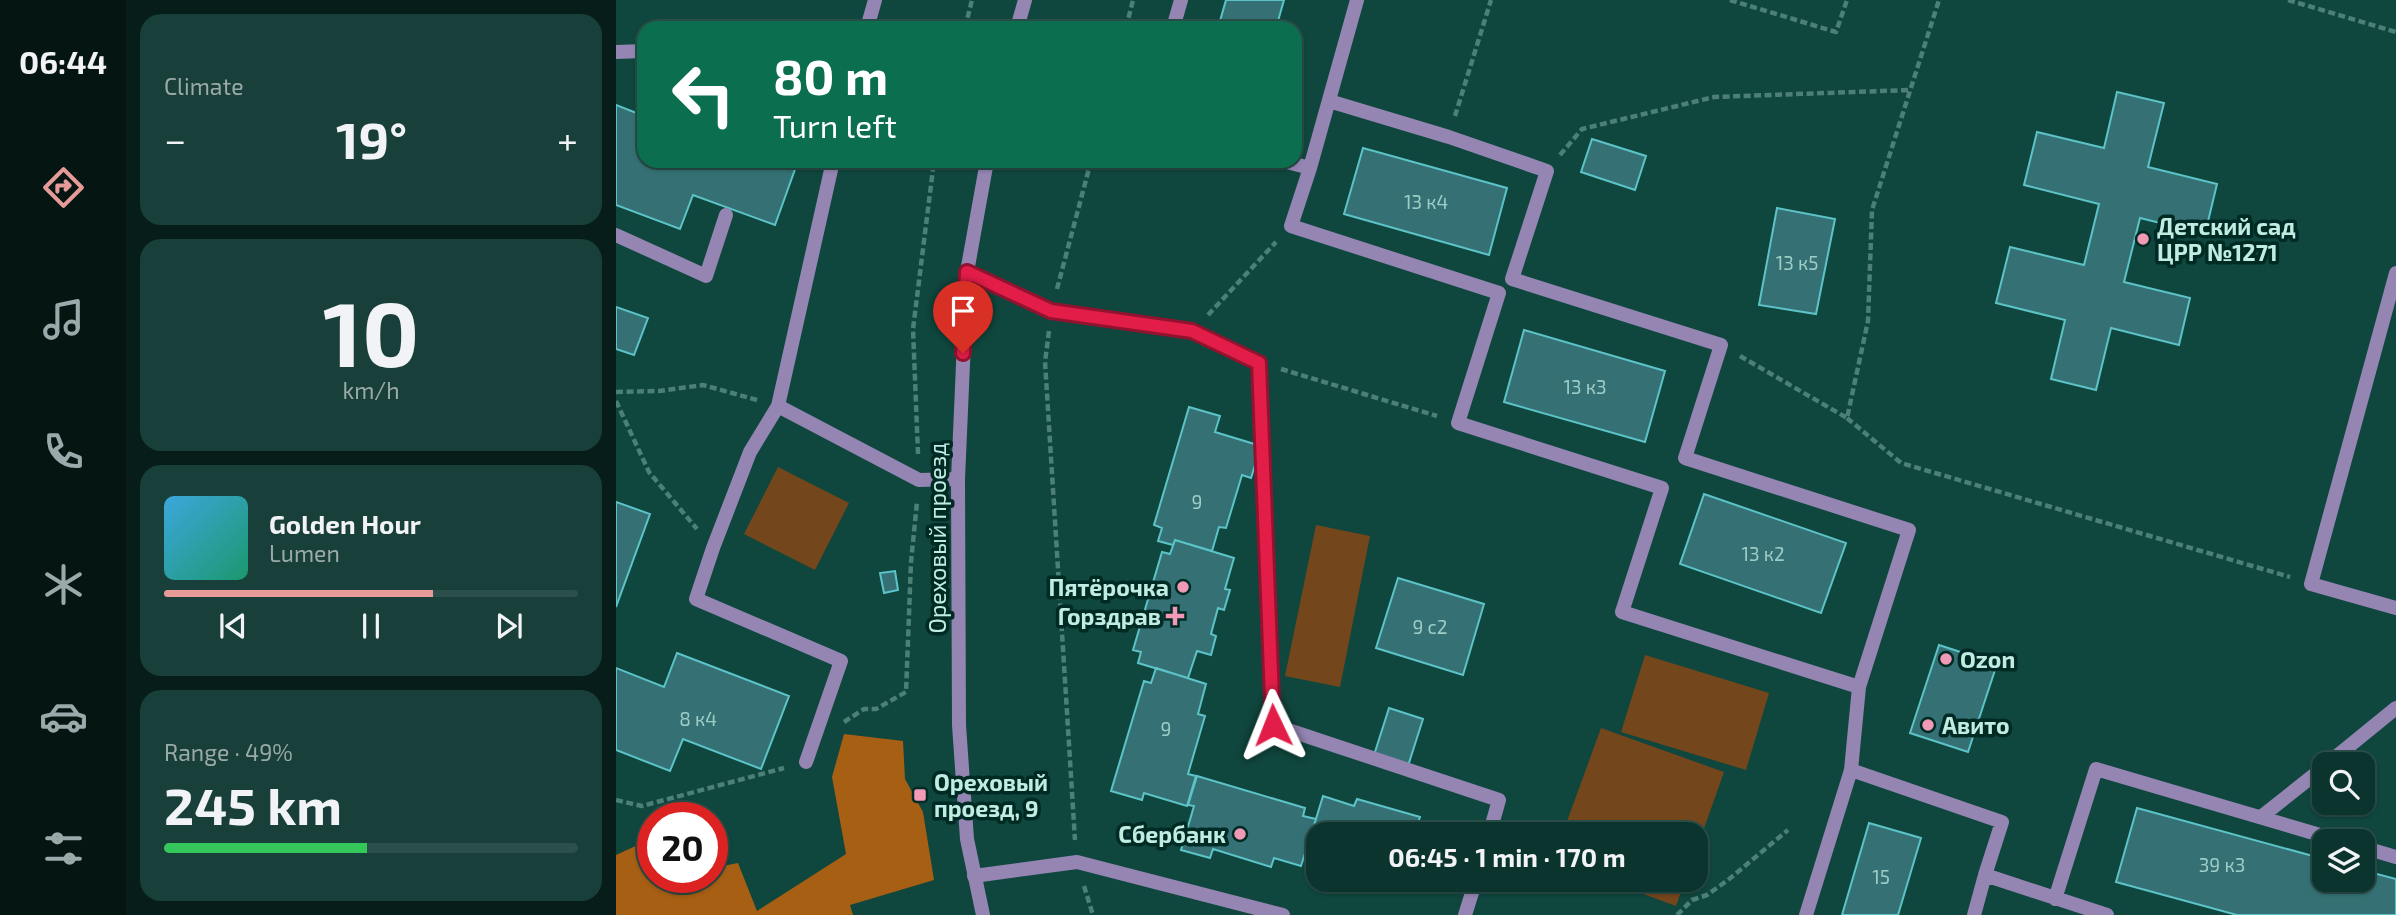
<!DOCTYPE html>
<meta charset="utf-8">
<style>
:root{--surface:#0b342e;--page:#193f3a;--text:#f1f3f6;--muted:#9aaaaa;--line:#2b4f4a;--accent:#e69b98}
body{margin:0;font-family:"Exo 2",sans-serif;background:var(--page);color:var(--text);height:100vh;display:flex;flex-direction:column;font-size:26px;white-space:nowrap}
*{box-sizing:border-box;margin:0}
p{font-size:23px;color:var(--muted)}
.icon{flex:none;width:38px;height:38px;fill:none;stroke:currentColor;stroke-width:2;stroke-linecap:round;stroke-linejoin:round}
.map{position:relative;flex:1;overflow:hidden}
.drawer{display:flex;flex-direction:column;gap:14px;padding:14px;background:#061d19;width:490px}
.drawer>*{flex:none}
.hud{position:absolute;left:21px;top:21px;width:665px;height:147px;border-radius:21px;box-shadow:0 2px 5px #0004,0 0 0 2px var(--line);background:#0b6e4f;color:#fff;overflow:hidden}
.controls{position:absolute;left:1696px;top:752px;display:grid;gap:14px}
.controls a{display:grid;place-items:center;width:63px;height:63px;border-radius:14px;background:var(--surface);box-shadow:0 2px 5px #0004,0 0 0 2px var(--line);font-size:35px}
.speed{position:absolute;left:21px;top:802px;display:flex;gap:14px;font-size:35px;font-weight:700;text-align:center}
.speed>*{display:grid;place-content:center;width:91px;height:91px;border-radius:50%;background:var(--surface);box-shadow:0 2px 5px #0004,0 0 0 2px var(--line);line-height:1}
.speed .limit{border:10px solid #d22;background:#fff;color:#111}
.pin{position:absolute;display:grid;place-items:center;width:60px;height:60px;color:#fff;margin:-72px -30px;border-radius:50% 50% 50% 0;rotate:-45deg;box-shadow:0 0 7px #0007}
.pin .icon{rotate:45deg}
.me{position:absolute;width:77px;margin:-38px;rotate:358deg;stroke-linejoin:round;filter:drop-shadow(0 0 5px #0008)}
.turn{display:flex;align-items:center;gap:24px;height:147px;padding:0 21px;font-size:32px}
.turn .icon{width:91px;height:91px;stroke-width:2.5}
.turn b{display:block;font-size:49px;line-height:60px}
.big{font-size:52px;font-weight:700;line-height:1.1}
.drawer .widget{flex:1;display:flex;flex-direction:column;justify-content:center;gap:10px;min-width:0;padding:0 24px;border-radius:21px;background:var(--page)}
.drawer .dial{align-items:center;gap:0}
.dial b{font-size:91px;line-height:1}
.song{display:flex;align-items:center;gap:21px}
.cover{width:84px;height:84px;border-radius:10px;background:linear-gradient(135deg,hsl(200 70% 55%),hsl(160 70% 35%))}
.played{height:7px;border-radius:4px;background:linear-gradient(90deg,var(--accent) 65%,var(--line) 65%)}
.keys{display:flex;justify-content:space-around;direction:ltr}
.heat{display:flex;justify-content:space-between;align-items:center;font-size:38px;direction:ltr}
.charge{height:10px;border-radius:5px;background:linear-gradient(90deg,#34c759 49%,var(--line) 0)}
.trip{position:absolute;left:690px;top:822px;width:402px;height:70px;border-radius:21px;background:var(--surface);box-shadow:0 2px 5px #0004,0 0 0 2px var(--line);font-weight:700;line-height:70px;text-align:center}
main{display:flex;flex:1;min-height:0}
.tabs{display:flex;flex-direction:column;width:126px;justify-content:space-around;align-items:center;background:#041512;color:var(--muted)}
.tabs .icon{width:49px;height:49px}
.tabs .current{color:var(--accent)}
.tabs b{font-size:32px;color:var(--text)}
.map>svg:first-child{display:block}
.green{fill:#74461c}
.forest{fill:#a75f14}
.building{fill:#357174;stroke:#5cc3c8;stroke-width:2}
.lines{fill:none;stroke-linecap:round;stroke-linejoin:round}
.path{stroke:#4c7f76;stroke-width:4.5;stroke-dasharray:7 3.5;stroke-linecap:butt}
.service{stroke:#9485b3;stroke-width:14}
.tertiary{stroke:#9485b3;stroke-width:14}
.route-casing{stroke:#92132f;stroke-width:18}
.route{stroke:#e11d48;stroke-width:12}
.poi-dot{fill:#f09ab5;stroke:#002a24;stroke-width:2.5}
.labels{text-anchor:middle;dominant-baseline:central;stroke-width:7;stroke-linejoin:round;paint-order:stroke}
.number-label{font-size:19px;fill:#9dcdc6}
.poi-label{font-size:23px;font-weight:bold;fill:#c0ece2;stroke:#002a24;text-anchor:start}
.street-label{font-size:23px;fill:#c0ece2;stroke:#002a24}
</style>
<main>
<nav class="tabs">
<b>06:44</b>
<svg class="icon current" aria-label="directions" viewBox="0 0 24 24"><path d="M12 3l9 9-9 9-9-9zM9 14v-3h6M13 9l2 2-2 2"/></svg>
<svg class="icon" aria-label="music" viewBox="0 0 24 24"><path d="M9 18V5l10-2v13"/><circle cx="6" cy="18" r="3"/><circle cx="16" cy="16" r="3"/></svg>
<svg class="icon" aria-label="phone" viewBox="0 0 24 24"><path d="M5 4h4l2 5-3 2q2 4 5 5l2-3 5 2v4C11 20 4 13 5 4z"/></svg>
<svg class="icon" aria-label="climate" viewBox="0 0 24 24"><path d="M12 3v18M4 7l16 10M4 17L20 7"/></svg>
<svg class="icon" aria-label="car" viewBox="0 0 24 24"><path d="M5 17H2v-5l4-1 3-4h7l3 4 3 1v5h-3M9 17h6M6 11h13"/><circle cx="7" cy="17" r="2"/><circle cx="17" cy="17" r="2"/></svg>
<svg class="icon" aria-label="filters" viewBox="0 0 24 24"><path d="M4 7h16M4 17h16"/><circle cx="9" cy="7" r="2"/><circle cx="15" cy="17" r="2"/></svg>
</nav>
<section class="drawer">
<div class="widget"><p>Climate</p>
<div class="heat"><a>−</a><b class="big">19°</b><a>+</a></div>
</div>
<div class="widget dial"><b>10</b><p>km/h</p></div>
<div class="widget">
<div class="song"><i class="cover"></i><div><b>Golden Hour</b><p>Lumen</p></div></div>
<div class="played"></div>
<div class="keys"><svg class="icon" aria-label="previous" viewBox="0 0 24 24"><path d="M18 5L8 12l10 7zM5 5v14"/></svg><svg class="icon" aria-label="pause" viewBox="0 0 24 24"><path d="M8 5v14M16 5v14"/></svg><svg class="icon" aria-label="next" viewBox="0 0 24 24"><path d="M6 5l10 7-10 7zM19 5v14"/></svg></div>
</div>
<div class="widget"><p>Range · 49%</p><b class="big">245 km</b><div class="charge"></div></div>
</section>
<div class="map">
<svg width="1780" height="915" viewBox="0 0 1780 915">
<rect width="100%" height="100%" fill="#0f463d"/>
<path class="green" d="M162,467L233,503L199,570L128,534Z
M700,525L754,536L724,687L669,676Z
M1029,655L1153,693L1130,770L1005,732Z
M985,728L1108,772L1080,851V835H946Z
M989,880H1069L1060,906Z"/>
<path class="forest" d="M228,734L287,741L289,779L307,812L318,880L234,905L237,915H0V855L37,838V877H96V868L122,863L141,911L230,854L216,777Z"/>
<path class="building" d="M610,0H668L660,28H602Z
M1501,92L1548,103L1532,167L1601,184L1589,234L1524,218L1508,282L1574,298L1563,345L1495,328L1480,390L1435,379L1449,320L1380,303L1394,247L1468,265L1483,204L1408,185L1421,132L1488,148Z
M0,105L28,116V161H182L159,225L77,195L64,229L0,205Z
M976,139L1030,156L1019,190L965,172Z
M747,148L891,188L873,255L728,214Z
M1161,208L1219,219L1200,314L1143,305Z
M0,307L32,318L18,355L0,349Z
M908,330L1049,371L1029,442L888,402Z
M573,407L604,416L599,432L645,446L635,478L626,475L610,528L603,527L596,551L559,540L557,545L542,541L546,528L538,525Z
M1088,494L1230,543L1205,613L1064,564Z
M0,502L34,514L0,607Z
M559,540L618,558L609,589L614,590L608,610L602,608L595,634L600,636L595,655L581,651L572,678L522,663L525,652L517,650L546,552L554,554Z
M279,571L282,590L268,593L264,573Z
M782,578L868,604L847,675L760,648Z
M1323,645L1381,664L1352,752L1294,733Z
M61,653L173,696L145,769L67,739L54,771L0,750V668L48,687Z
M540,668L590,684L582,714L589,716L572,774L580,776L571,806L528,793L526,800L495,791L528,681L535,683Z
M773,708L807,719L792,766L758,755Z
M581,776L689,808L687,816L700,819L685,866L658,858L655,867L597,849L594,858L565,850L578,806L572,805Z
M707,796L738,806L741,799L804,817L800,829L819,835H702V851L691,848Z
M1521,808L1708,859V880H1746V870L1780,879V915H1621L1500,882Z
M1253,823L1305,838L1282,915H1226Z
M762,880H817L815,888L800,884L798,891Z"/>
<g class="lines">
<path class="path" d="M1114,0L1220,32L1231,0
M1672,0L1780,32
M349,28L356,0
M510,28L517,0
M839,116L875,0
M944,155L966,129L1098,97L1294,90
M441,289L475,161
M592,315L660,242
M433,331L429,362L459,840
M1124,356L1231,418L1252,321L1256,210L1323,0
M665,369L821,416
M0,392L43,391L87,385L141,400
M0,401L33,472L81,529
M1231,418L1285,463L1674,577
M302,454L297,329L318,161
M228,722L248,709H260L290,692L295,562L301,502
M0,800L26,806L168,768
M468,886L477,915
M1061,915L1076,900L1091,895L1112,880L1172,830"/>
<path class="service" d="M251,28L259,0
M557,28L565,0
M0,52L28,51
M667,161L694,168L741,0
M694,168L675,226L883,293L842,423L1046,488L1006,612L1243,687L1293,530L1069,458L1105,345L896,279L931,171L833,137L713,101
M0,235L90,276L110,215
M351,272L435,311L576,331L643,363L657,725L883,800L873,835
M1780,273L1695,584L1780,608
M162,406L217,161
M190,762L225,661L80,599L97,548L134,452L162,406L303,480L342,479
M1710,765L1780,708
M1235,770L1386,822L1369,875
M1645,817L1708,767
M1746,847L1780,857
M358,876L461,862L667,915
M1439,899L1480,769L1728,842
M849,915L860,880
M1190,915L1235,770L1243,687
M1358,915L1369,875L1491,915"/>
<path class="tertiary" d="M401,28L409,0
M367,915L351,839L343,725L342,479L351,272L371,161"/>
</g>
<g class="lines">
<g class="route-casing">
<path id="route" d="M347,353L351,272L435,311L576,331L643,363L657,725"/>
</g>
<use href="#route" class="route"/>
</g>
<g class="poi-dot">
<circle cx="1527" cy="239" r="7"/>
<circle cx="567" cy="587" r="7"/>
<path d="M555.5 605.5h7v7h7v7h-7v7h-7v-7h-7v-7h7z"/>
<circle cx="1330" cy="659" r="7"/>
<circle cx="1312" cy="725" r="7"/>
<rect x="297" y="788" width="14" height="14" rx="3.5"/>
<circle cx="624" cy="834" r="7"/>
</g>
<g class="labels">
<g class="number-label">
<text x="810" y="201">13 к4</text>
<text x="1181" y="262">13 к5</text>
<text x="969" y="386">13 к3</text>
<text x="581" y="501">9</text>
<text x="1147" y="553">13 к2</text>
<text x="814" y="626">9 с2</text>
<text x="82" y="718">8 к4</text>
<text x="550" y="728">9</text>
<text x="1606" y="864">39 к3</text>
<text x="1265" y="876">15</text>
</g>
<g class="poi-label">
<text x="1541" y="226">Детский сад<tspan x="1541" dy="26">ЦРР №1271</tspan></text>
<text x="553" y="587" text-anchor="end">Пятёрочка</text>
<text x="545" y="616" text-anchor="end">Горздрав</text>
<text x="1344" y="659">Ozon</text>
<text x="1326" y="725">Авито</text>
<text x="318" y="782">Ореховый<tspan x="318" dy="26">проезд, 9</tspan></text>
<text x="610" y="834" text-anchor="end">Сбербанк</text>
</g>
<g class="street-label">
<text transform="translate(321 538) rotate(-90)">Ореховый проезд</text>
</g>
</g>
</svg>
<div class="controls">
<a><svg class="icon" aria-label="search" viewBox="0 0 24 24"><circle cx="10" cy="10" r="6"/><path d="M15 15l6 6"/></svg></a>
<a><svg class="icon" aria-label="layers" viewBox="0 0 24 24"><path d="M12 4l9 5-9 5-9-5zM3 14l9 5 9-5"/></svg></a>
</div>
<div class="speed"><div class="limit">20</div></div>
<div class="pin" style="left:347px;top:353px;background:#d93025"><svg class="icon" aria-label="arrive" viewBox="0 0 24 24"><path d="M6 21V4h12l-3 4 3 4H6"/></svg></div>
<svg class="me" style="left:657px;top:725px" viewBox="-20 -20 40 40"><path d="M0-17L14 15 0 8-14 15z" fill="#e11d48" stroke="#fff" stroke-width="4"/></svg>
<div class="trip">06:45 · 1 min · 170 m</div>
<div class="hud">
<div class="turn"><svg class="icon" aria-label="left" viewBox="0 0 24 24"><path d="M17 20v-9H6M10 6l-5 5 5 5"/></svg><div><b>80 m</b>Turn left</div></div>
</div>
</div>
</main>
